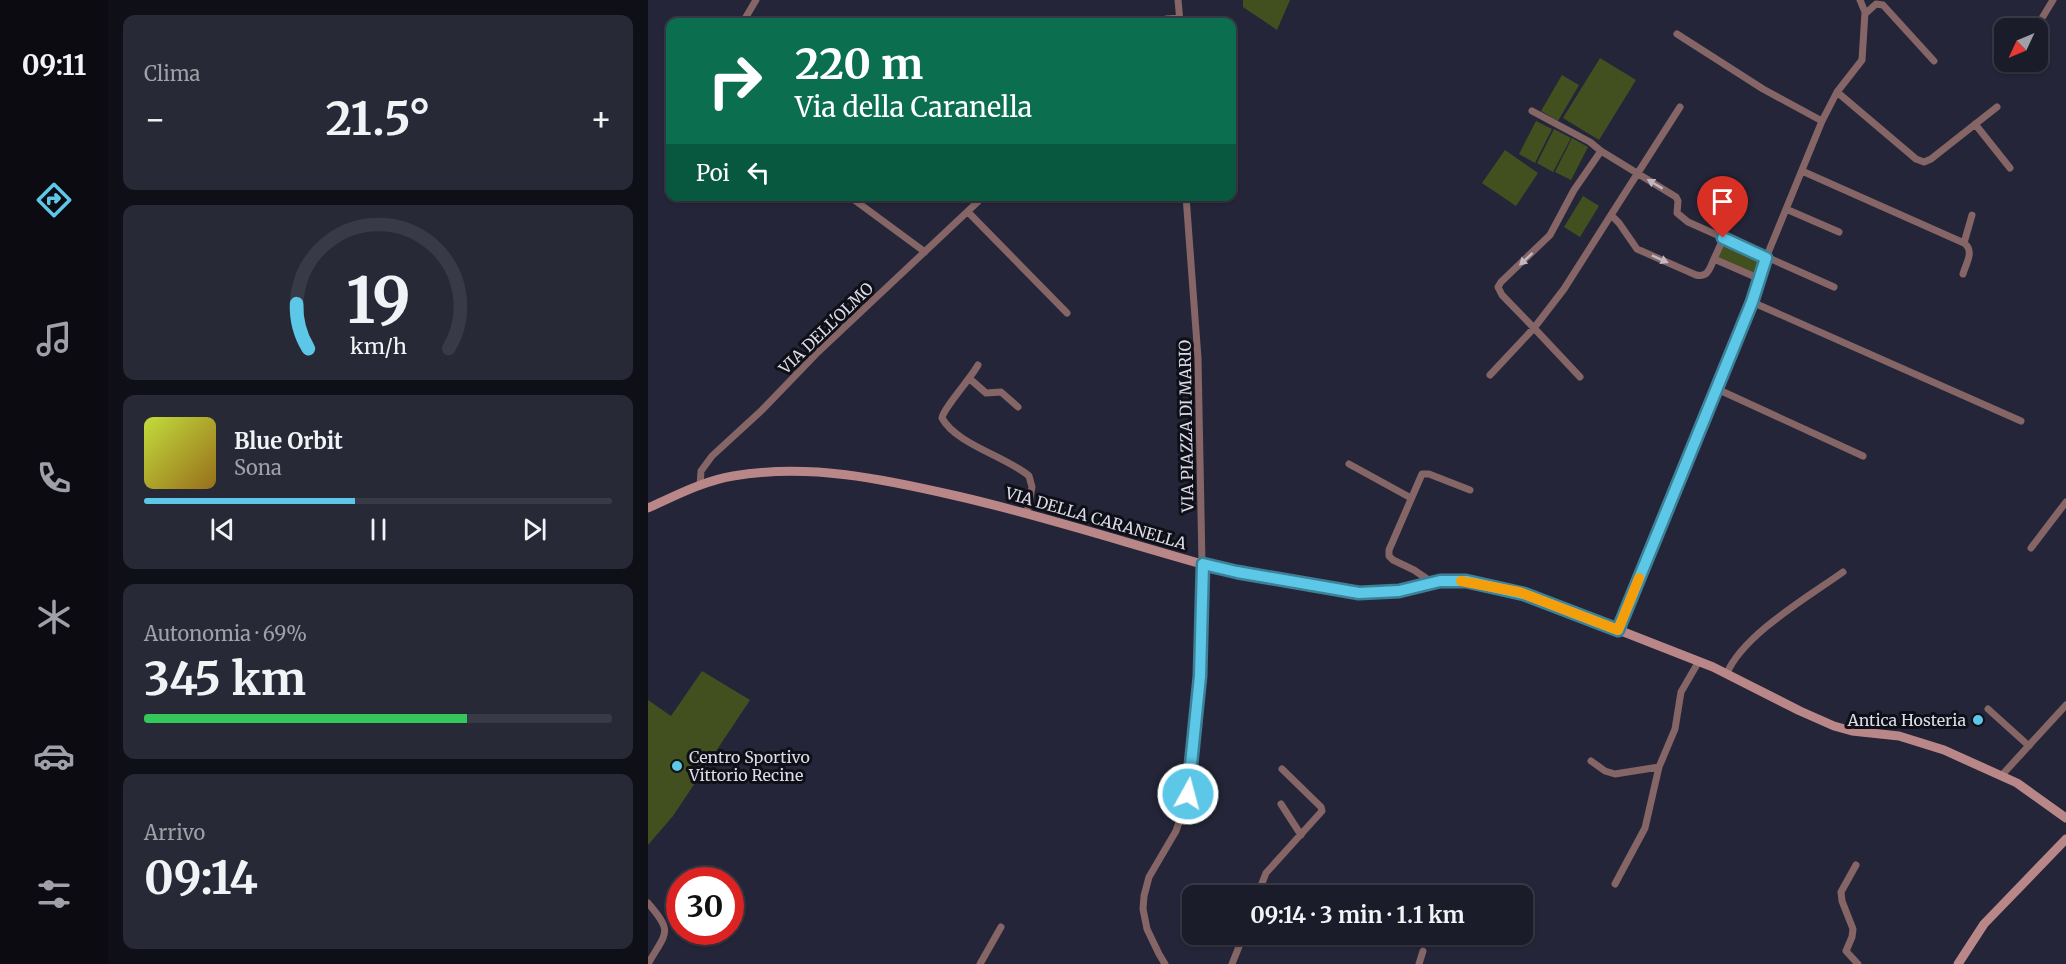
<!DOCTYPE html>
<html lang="it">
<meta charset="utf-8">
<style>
:root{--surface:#1b1c2a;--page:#282936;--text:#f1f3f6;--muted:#a0a1a8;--line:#393a47;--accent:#5dc7e8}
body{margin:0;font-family:Merriweather,serif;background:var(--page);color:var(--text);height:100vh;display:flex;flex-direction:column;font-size:22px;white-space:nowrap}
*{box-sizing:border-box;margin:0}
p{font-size:20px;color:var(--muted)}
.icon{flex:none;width:33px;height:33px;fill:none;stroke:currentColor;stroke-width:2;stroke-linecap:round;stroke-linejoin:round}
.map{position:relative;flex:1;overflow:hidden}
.panel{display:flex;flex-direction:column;gap:15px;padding:15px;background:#0f0f17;width:540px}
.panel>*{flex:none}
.top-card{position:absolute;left:18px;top:18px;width:570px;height:183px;border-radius:12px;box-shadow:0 2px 4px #0004,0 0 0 2px var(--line);background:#0b6e4f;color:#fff;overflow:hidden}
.needle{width:39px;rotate:226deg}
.fabs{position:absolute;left:1346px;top:18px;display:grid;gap:12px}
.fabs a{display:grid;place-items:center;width:54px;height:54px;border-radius:12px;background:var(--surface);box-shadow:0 2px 4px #0004,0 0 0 2px var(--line);font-size:30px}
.speed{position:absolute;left:18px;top:867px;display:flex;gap:12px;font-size:30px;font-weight:700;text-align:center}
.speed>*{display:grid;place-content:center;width:78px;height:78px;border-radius:50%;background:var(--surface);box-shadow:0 2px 4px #0004,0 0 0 2px var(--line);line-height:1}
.speed .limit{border:9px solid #d22;background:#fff;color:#111}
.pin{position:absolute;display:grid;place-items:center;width:51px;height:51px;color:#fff;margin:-62px -26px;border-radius:50% 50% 50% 0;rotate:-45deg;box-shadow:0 0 6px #0007}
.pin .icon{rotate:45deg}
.me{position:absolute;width:66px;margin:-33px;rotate:7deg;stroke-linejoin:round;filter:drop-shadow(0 0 4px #0008)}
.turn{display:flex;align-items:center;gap:21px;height:126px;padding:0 30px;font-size:27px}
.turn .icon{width:78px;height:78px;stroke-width:2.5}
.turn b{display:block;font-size:42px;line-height:51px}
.then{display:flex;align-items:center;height:57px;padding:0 30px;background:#0003;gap:12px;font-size:22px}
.big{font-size:45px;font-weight:700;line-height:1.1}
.panel .card{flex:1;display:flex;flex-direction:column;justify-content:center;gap:9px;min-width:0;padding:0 21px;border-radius:12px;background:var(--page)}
.panel .dial{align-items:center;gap:0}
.dial svg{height:156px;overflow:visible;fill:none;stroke:var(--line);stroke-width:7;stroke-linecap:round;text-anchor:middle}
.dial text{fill:var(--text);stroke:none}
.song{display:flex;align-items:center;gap:18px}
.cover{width:72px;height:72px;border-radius:9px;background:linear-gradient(135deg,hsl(70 70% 55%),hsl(40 70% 35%))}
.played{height:6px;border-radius:3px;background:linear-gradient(90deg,var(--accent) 45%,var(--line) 45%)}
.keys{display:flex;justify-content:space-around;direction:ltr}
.heat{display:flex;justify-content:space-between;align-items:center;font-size:33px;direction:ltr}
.charge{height:9px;border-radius:4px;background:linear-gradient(90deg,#34c759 69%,var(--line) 0)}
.trip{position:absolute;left:534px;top:885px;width:351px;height:60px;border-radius:12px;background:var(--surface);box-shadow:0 2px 4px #0004,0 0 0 2px var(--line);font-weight:700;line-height:60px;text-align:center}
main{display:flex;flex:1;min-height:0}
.tab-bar{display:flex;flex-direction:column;width:108px;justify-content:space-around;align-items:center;background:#0b0b11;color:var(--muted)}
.tab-bar .icon{width:42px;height:42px}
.tab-bar .active{color:var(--accent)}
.tab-bar b{font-size:27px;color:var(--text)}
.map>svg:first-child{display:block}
.green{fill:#42501f}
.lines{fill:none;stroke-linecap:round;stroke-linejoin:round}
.street{stroke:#856565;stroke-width:7}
.secondary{stroke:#ba8789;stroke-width:9}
.oneway{fill:#c1b8c1}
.route-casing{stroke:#3c8197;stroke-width:15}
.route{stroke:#5dc7e8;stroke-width:10}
.slow{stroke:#f59e0b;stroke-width:10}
.poi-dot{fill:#5dc7e8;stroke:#0f0f17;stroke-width:2}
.labels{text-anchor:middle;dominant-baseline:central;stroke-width:6;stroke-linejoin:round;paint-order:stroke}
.street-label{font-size:16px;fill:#dbdce8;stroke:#0f0f17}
.poi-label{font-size:16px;fill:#dbdce8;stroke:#0f0f17;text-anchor:end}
</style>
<main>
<nav class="tab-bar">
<b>09:11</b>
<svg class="icon active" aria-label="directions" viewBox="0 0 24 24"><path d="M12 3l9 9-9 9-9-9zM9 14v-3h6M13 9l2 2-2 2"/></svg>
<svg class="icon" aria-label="music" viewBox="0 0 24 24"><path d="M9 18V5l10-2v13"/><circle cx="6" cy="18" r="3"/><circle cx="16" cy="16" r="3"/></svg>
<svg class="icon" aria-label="phone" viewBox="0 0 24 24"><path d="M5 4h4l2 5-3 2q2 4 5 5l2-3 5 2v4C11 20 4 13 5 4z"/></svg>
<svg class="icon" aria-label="climate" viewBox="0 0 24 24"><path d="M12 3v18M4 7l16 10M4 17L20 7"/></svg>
<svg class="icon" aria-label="car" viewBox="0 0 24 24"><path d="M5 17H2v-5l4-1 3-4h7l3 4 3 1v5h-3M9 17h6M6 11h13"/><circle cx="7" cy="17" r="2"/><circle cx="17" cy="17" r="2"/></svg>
<svg class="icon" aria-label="filters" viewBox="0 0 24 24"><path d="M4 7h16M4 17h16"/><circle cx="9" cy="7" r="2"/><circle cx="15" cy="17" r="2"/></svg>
</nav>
<section class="panel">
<div class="card"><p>Clima</p>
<div class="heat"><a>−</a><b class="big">21.5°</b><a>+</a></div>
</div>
<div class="card dial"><svg viewBox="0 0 100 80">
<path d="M14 69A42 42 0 1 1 86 69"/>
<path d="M14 69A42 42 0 0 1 8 46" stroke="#5dc7e8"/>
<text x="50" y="56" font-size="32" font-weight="700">19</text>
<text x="50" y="72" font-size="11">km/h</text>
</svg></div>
<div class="card">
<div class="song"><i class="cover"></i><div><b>Blue Orbit</b><p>Sona</p></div></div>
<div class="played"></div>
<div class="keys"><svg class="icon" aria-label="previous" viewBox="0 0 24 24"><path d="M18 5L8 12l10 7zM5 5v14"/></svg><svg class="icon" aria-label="pause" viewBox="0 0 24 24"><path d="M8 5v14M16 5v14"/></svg><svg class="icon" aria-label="next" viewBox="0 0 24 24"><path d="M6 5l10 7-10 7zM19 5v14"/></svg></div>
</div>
<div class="card"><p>Autonomia · 69%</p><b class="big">345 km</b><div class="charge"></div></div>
<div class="card"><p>Arrivo</p><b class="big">09:14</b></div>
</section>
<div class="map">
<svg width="1418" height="964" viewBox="0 0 1418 964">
<rect width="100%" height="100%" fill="#242538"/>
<path class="green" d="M595,0H642L629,30L595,7Z
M952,58L988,80L951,140L915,118Z
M914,75L931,85L910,121L893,111Z
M888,121L904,129L887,163L871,154Z
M906,129L923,138L905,172L889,163Z
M924,138L940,147L923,180L907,172Z
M857,150L890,173L868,206L834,183Z
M935,196L951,206L932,237L916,227Z
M1075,241L1112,257L1105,274L1068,258Z
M54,671L102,700L25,816L0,845V700L23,716Z"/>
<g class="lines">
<path class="street" d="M530,0L532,22
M1217,14L1228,4L1235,5L1286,61
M95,22L108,0
M509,22L518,19L532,18
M1388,28L1405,0
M1029,34L1115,89L1174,121
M1189,92L1268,159L1276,162L1283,159L1349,107
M884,111L942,142L953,151
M1327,124L1362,168
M1154,171L1316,243
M201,196L277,252
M1138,209L1191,232
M320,212L419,313
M963,215L1032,107
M1066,259L1075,239
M1315,274C1318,263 1327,251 1316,243L1324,215
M1112,279L1066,259C1062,268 1060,278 1048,275L989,249L971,223L963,215L916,289L886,328L854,295L850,287L853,282L902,235L926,190L953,151L1028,197L1030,201L1029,213L1040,222L1186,287
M1104,302L1373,421
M330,365C323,378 295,409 294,418C308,444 359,457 381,476L384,487L379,513
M842,375L886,328L932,377
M322,379L338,393L353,392L370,407
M1069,389L1215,456
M701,464L763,498
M52,486L53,471L64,456L114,410L168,354L336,196
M1383,548L1418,502
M785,583L766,570L745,560L741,556V550L774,474H781L822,490
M970,630L1104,302L1118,258L1174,121L1189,92L1214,60L1217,12L1212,0
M1079,673C1096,634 1160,597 1195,572
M1340,709L1381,746
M943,761L957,771L967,774L1011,767
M1354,775L1418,705
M633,804L653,835
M1208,865L1193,892L1194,901L1205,929L1204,937L1198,951L1210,964
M967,884L997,828L1011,767L1027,729L1033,692L1051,661
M609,896L618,873L674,811L673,807L634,769
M0,903C26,933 18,932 0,964
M332,964L353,927
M517,964L511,954L499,929L495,909L496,896L501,877L528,831L539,799L550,699L553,649L554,564L550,358L538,196
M584,964L596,934
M771,964L775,951"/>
<path class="secondary" d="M0,508C27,496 55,481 85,476C161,463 235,479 309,496C392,515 472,541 554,564C599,576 646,582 692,591L711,593H739L789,582L808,581L844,585L876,593L1065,667L1152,711L1186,726L1204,731L1251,736L1296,750L1369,783L1418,818
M1310,964L1336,924L1418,839"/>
</g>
<defs><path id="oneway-solid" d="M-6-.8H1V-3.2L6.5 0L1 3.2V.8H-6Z" transform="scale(1.5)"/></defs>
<g class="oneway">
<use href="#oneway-solid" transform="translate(1007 184) rotate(-149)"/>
<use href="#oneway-solid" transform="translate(878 259) rotate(137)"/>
<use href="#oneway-solid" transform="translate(1012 259) rotate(24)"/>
</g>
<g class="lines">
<g class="route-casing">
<path id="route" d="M540,794L552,676L555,564L589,572L711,593L751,591L792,581H818L876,594L970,630L1104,302L1118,258L1075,238"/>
</g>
<use href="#route" class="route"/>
<path class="slow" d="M813,581L871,592L970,630L991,578"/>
</g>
<g class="poi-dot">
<circle cx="1330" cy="720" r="6"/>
<circle cx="29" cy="766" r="6"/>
</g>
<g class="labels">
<g class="street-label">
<text transform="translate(178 328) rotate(-44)">VIA DELL'OLMO</text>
<text transform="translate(538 426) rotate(-91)">VIA PIAZZA DI MARIO</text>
<text transform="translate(448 518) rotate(16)">VIA DELLA CARANELLA</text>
</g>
<g class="poi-label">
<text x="1318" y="720">Antica Hosteria</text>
<text x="41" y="757" text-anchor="start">Centro Sportivo<tspan x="41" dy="18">Vittorio Recine</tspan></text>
</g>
</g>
</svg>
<div class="fabs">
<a><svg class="needle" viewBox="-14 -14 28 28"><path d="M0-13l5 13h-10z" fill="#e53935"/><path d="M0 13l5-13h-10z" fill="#a0a1a8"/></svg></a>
</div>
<div class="speed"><div class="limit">30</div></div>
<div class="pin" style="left:1075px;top:238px;background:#d93025"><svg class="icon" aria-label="arrive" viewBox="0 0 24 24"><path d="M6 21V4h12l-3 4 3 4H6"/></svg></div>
<svg class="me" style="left:540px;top:794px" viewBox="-20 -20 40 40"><circle r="17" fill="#5dc7e8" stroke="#fff" stroke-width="3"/><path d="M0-11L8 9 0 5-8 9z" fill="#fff"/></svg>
<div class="trip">09:14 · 3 min · 1.1 km</div>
<div class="top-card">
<div class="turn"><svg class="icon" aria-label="right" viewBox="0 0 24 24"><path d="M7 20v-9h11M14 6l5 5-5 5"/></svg><div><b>220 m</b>Via della Caranella</div></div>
<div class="then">Poi<svg class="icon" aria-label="left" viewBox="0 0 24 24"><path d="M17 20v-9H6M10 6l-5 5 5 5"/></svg></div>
</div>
</div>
</main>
